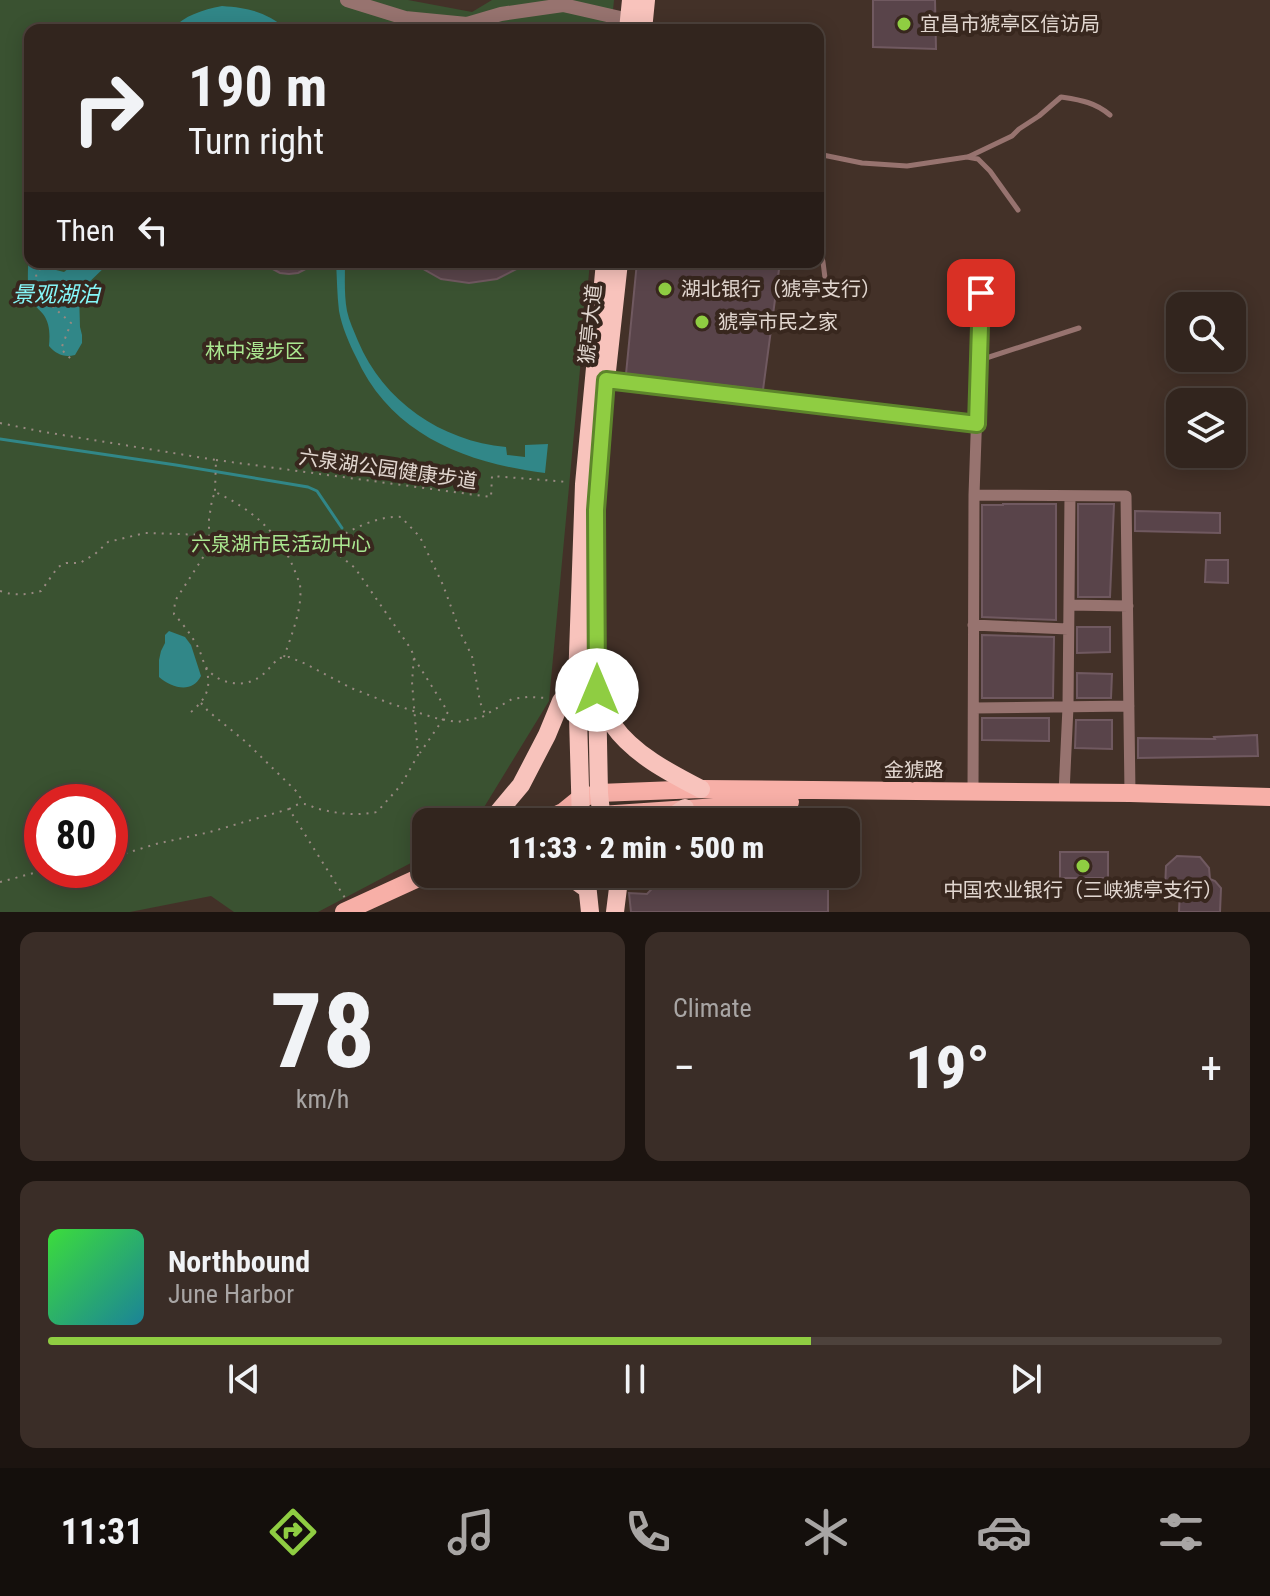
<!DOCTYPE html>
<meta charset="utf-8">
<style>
:root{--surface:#32251e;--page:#3a2d27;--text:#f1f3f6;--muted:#a8a5a4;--line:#4d423c;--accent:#8fcd42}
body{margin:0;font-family:"Roboto Condensed","Noto Sans SC",sans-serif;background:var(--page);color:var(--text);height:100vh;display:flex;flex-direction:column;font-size:30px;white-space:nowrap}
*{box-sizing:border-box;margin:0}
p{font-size:26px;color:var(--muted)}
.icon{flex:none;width:44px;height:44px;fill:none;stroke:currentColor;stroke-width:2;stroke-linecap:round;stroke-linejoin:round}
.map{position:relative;height:912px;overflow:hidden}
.panel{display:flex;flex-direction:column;gap:20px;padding:20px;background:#1c1410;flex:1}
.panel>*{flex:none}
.guide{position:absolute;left:24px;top:24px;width:800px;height:244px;border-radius:16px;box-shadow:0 4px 20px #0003,0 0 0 2px var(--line);background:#32251e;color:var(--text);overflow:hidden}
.buttons{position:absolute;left:1166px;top:292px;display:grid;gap:16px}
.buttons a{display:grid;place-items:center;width:80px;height:80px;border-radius:16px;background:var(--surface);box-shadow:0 4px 20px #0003,0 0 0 2px var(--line);font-size:40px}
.speed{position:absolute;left:24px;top:784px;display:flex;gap:16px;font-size:40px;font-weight:700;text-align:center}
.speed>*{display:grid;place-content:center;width:104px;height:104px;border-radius:50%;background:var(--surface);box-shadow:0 4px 20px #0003,0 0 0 2px var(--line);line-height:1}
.speed .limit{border:12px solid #d22;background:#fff;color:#111}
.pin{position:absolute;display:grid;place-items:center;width:68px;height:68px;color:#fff;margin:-34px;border-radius:16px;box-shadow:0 4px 12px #0006}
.me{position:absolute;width:88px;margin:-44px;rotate:0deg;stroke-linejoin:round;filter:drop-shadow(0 0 6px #0008)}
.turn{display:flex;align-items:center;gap:28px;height:168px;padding:0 32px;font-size:36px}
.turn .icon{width:104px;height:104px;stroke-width:2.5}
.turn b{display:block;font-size:56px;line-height:68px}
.then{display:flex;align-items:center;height:76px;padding:0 32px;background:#0003;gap:16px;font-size:30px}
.big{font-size:60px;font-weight:800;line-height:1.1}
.panel .tile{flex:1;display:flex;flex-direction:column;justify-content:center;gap:12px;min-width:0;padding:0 28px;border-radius:16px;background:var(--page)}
.panel .dial{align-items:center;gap:0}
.dial b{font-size:104px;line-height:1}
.song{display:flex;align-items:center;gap:24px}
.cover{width:96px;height:96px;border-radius:12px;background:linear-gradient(135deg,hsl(120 70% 55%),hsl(190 70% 35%))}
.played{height:8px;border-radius:4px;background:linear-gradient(90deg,var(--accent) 65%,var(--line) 65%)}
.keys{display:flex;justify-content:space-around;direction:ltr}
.heat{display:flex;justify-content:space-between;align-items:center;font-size:44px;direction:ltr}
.panel .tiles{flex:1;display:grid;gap:20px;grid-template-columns:1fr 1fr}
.tile:last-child{grid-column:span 2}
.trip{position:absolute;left:412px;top:808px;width:448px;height:80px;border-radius:16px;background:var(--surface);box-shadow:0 4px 20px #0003,0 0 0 2px var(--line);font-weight:800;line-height:80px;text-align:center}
.tabs{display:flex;height:128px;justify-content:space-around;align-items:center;background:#140f0c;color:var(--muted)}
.tabs .icon{width:56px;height:56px}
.tabs .current{color:var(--accent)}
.tabs b{font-size:36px;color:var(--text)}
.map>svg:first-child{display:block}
.green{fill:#3a5231;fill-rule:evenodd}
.water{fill:#318788}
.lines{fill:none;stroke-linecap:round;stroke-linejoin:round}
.stream{stroke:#318788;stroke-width:3}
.building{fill:#59444a;stroke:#705960;stroke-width:2}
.path{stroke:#988981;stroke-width:2;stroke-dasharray:2 6;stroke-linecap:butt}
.service{stroke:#97736f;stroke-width:5}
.minor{stroke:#97736f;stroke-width:11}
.tertiary{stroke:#97736f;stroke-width:14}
.primary{stroke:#f7afa7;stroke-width:18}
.trunk{stroke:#f8c3bc;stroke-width:18}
.route-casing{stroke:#5d852b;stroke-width:20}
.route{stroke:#8fcd42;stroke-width:14}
.poi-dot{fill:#8fcd42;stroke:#38271e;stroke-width:3}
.labels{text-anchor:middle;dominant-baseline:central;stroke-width:8;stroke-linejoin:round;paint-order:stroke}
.poi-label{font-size:20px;fill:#e2d7d0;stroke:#38271e;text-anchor:start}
.street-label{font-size:20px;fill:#e2d7d0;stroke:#38271e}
.park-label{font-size:20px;fill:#aae790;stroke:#38271e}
.water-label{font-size:22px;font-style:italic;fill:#86f8fa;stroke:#38271e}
</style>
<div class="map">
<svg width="1270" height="912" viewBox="0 0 1270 912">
<rect width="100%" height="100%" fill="#433128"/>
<path class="green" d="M0,0H408L472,12L492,0H614L611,30H30V262H590L549,701L475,822H426V855L318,912H234L211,896L130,912H0ZM42,802H110V870H42Z"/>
<path class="water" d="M222,6C250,8 266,12 288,30H241L220,24L188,30H171C185,15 202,10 222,6Z
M30,247V262H46L56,270L64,272L69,268L71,262H110L79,292L80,327L82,335V343L75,355C64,358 56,354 49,346C50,335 50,323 43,314C39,309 34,306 31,299C26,290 28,259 30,247Z
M336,262H345C345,278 344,295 347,311C349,321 354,331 358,341C383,401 441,441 506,447L507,455L525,457V445L548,444L545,473C466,463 391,435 356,357C349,343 342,327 339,311C337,295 337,278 336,262Z
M169,631L185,637L191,645L201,676C192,694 172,688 159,677V660L161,651L165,643V635Z"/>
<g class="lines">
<path class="stream" d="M0,439L176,465L308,487L317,491L342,528"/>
</g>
<path class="building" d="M873,0H935L936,49L873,47Z
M260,262H319L298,273L289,274L280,273Z
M411,262H530L497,279L469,283L441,279Z
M637,262H780L763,390L626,374Z
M1003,504H1056V620L982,617V505H1003Z
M1078,504H1114L1110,597H1078Z
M1135,511L1220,513V533L1135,531Z
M1206,560H1228V583L1205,582Z
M1077,627H1110V652L1077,653Z
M982,635L1054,637L1053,698H982Z
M1077,673L1112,674L1111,698H1077Z
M982,718H1049V741L982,740Z
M1076,720H1112V749L1075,748Z
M1257,735L1258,756L1138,758V738L1215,739L1214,737Z
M1060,852H1108V878H1060Z
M1177,856L1200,857L1209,868L1210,879L1215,881L1221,888L1220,912H1179L1180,888L1165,889L1166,866Z
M666,874H828V912H631L629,893L647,894Z"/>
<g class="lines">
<path class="path" d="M49,262L47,266L44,264L42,270L39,269L36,274L40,301L51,305L71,323L61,349L74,362
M0,423L44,432L216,460L215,491
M216,460L491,497L492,476L568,482
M287,554L296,552H335
M0,591C15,596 26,595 41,591L58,567L66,563H80L95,554L108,542L145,533L207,535
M284,657C291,636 303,608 300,585C298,578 294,569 291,562C275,529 248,507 215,492L212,500L209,519V548L175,601L174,614C182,623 190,633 196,644C201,651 202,660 206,667C216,683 241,688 256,679C265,675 272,664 279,658L289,657L306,664L351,688L389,703L435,718L457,722L482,717L512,699L528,697L548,698
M414,658L448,712L420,753
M201,703L208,711L246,742L297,792L303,802
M191,712C206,699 212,688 206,668
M289,809C293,807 297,804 301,804C308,803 313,808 319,809C339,814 357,816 377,812L401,785L418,755L412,682L414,657L411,649L355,568L338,554L334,549L336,540C351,528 382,515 401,517L420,537L443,585L461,634L472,656L480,702L485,714
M110,858L156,844L210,832L289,809L345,898
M0,882L45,870"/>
<path class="service" d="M818,154L862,163L907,166L967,157L978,159L990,171L1018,210
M968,157L1012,136L1019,129L1039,116L1061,97C1080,100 1095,102 1110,115
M818,239L823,262L825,278L831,281L845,283
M980,360L1079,328"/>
<path class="minor" d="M606,380L977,424
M974,495L1126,496L1130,793
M1069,605L1128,606
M973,625L1068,629
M974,708L1129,706
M973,792L974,495L981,293
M1064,793L1068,707L1070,496"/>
<path class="tertiary" d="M347,0L405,18L467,24L501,14L563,5L629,20"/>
<path class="primary" d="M588,817L601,815L790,802
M542,822L563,812L579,799L599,793L701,789L1130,793L1270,797
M344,912L427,874"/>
<path class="trunk" d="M628,30L631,0
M643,30L646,0
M600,696C604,705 607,717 613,725C633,754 670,773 701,789
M490,822L521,785L547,735L561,701L577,682
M581,822L577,682L584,484L605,262
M602,822L599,793L597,690L596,510L606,380L619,262
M664,822L685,808
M566,874L587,889
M586,874L590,912
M615,912L618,888L623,874"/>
</g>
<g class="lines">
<g class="route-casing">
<path id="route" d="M597,690L596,510L606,380L977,424L981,293"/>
</g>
<use href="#route" class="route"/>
</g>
<g class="poi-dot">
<circle cx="904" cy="24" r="8"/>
<circle cx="665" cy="289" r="8"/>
<circle cx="702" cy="322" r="8"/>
<circle cx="1083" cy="866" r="8"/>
</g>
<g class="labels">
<g class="poi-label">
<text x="920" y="24">宜昌市猇亭区信访局</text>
<text x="681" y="289">湖北银行（猇亭支行）</text>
<text x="718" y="322">猇亭市民之家</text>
<text x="1083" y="890" text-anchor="middle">中国农业银行（三峡猇亭支行）</text>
</g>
<g class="street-label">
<text transform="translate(590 324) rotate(-84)">猇亭大道</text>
<text transform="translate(388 469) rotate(8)">六泉湖公园健康步道</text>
<text x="914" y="770">金猇路</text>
</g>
<g class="park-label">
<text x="255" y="351">林中漫步区</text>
<text x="281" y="544">六泉湖市民活动中心</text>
</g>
<g class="water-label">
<text x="56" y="294">景观湖泊</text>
</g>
</g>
</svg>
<div class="buttons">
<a><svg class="icon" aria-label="search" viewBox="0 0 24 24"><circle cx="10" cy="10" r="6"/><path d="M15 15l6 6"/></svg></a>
<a><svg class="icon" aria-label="layers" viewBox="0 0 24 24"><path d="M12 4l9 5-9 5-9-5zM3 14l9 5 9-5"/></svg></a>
</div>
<div class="speed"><div class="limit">80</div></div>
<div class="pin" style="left:981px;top:293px;background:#d93025"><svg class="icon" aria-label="arrive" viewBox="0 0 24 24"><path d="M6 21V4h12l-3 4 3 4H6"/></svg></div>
<svg class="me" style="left:597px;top:690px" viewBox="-20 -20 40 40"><circle r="19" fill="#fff"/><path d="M0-13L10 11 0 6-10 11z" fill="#8fcd42"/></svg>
<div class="trip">11:33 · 2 min · 500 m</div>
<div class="guide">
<div class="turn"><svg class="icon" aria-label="right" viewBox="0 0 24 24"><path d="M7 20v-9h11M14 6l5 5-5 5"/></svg><div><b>190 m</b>Turn right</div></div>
<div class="then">Then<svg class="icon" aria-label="left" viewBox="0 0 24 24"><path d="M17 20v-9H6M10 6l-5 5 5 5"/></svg></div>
</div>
</div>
<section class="panel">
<div class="tiles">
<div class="tile dial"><b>78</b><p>km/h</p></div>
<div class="tile"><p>Climate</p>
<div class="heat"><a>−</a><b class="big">19°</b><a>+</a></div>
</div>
<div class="tile">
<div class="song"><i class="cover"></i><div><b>Northbound</b><p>June Harbor</p></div></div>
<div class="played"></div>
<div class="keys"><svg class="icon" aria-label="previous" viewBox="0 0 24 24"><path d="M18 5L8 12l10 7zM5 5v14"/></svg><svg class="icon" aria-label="pause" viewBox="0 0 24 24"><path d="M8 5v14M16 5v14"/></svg><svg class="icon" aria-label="next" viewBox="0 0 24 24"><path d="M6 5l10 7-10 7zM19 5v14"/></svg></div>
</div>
</div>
</section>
<nav class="tabs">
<b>11:31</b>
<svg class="icon current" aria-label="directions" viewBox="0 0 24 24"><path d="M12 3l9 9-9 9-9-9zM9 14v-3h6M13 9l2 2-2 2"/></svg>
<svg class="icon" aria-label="music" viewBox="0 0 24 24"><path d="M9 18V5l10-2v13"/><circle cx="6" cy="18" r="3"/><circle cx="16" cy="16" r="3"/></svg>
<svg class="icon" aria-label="phone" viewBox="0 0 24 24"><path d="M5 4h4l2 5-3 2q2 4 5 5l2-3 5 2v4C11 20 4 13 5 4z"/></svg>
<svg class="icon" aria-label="climate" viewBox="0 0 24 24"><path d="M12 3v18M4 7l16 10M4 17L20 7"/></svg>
<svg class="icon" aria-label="car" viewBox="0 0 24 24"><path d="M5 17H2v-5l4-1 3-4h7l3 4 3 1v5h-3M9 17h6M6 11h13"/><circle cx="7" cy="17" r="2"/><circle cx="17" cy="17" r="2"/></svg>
<svg class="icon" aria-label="filters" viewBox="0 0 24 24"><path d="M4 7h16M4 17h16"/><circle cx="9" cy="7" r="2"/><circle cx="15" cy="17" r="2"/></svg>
</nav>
